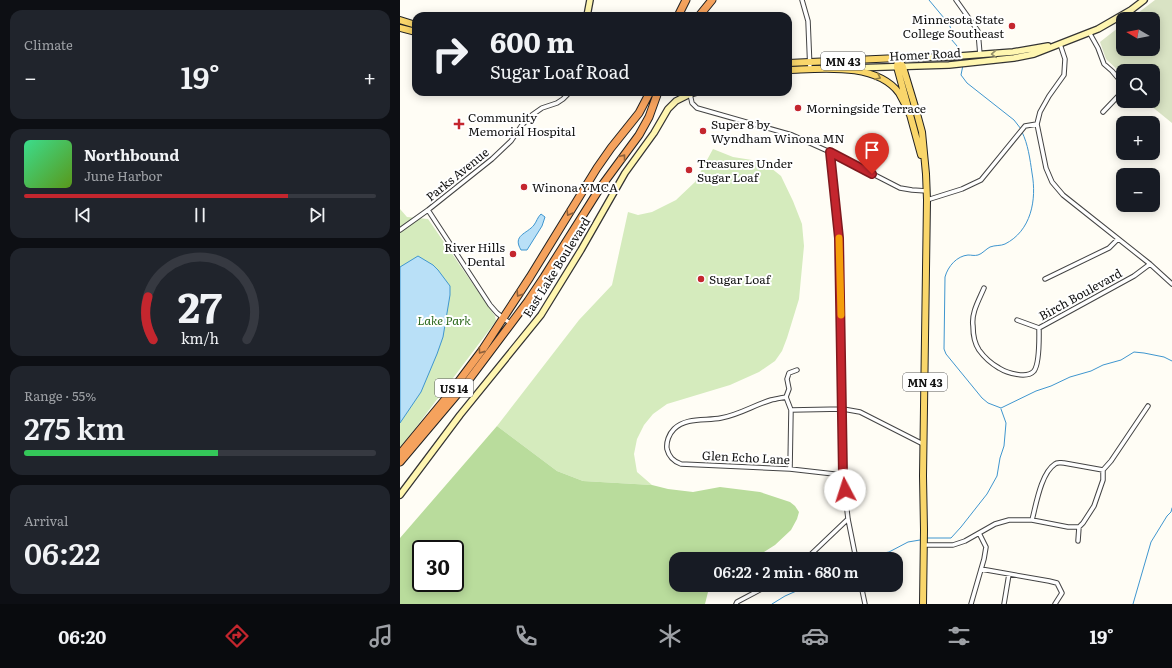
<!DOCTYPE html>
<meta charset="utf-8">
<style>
:root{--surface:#171b24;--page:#20242c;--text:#f1f3f6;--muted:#9ea1a6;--line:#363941;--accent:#c4262e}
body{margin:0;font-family:Literata,serif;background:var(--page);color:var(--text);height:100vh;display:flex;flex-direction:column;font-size:15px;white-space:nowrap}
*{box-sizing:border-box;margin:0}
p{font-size:13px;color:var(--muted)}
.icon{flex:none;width:22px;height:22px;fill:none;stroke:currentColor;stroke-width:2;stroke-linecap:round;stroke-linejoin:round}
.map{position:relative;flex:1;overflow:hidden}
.details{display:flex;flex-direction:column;gap:10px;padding:10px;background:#0d0f14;width:400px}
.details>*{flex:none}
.guide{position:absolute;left:12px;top:12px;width:380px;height:84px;border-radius:12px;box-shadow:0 2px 10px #0003;background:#171b24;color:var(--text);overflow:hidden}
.needle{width:26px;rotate:280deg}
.controls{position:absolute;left:716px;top:12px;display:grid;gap:8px}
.controls a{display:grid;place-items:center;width:44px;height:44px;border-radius:8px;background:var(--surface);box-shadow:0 2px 10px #0003;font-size:20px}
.speed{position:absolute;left:12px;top:540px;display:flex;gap:8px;font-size:20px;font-weight:700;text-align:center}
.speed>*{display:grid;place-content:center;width:52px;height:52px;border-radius:50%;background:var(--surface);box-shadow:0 2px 10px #0003;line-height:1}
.speed .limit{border:2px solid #111;border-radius:6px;background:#fff;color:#111}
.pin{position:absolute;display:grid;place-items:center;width:34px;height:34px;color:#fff;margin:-41px -17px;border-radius:50% 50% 50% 0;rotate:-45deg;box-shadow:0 0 4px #0007}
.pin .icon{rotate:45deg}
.me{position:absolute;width:44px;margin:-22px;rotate:355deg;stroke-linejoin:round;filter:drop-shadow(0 0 3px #0008)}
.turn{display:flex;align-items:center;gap:14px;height:84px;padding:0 12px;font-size:18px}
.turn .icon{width:52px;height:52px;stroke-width:2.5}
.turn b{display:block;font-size:28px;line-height:34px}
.big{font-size:30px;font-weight:600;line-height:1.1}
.details .card{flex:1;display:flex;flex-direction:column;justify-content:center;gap:6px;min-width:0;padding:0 14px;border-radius:12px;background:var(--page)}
.details .dial{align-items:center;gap:0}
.dial svg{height:104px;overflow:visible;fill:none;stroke:var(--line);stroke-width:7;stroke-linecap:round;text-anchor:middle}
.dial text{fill:var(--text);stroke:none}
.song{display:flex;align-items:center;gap:12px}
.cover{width:48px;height:48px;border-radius:6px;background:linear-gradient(135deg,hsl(150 70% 55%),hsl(90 70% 35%))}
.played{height:4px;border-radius:2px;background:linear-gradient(90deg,var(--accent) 75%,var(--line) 75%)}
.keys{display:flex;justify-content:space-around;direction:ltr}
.heat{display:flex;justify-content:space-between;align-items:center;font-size:22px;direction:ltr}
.charge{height:6px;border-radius:3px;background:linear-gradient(90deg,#34c759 55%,var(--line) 0)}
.trip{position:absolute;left:269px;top:552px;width:234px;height:40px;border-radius:12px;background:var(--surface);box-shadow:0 2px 10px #0003;font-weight:600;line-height:40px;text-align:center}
.tab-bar{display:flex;height:64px;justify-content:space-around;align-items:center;background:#090b0e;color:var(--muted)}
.tab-bar .icon{width:28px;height:28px}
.tab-bar .on{color:var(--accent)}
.tab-bar b{font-size:18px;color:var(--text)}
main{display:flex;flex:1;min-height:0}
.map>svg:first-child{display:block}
.green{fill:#d5ebbd}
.forest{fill:#b9dc9c;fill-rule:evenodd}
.cemetery{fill:#d9e3c4}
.water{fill:#b9e0f7;stroke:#3f96cf}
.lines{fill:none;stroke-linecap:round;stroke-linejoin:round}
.stream{stroke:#3f96cf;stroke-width:1}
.street-casing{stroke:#444;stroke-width:5.5}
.secondary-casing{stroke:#333;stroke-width:8}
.primary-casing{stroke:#222;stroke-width:8}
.highway-casing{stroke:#222;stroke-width:9}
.street{stroke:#fff;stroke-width:3.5}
.secondary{stroke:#fff6b0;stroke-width:5.5}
.primary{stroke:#f9d66b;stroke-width:6}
.highway{stroke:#f5a25d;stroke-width:7}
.oneway{stroke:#948f68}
.oneway2{stroke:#917d42}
.oneway3{stroke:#8e613b}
.route-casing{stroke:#7f191e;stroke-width:10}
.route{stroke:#c4262e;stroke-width:7}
.slow{stroke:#f59e0b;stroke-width:7}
.poi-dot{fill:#c4262e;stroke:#fff;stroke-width:1.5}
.labels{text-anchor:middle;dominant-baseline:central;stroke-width:4;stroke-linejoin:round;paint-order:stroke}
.shield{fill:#fff;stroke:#585858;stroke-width:1}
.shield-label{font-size:11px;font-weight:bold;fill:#111}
.poi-label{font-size:12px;fill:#111;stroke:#fff;text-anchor:start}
.street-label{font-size:12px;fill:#111;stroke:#fff}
.park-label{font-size:12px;font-style:italic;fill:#2f6b1f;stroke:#fff}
</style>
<main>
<section class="details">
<div class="card"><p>Climate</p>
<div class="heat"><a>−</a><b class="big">19°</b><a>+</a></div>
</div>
<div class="card">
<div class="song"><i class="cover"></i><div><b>Northbound</b><p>June Harbor</p></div></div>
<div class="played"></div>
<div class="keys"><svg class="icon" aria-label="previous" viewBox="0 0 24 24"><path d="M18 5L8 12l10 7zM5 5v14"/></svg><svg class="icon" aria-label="pause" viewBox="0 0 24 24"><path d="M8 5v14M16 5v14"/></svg><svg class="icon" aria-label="next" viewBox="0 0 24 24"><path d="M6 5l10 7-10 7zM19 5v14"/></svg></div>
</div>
<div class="card dial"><svg viewBox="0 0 100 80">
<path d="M14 69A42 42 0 1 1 86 69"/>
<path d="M14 69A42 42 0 0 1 10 36" stroke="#c4262e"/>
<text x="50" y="56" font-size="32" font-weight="700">27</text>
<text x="50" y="72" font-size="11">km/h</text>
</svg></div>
<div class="card"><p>Range · 55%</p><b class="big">275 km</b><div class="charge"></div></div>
<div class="card"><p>Arrival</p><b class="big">06:22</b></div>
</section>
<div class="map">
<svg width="772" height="604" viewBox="0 0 772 604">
<rect width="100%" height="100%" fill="#fffdf5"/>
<path class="green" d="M313,149L333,157L352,160L371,168L381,176L393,201L402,224L404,246L399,299L387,338L382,351L375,361L359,372L330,385L267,404L253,414L244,425L237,439L234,454L237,472L252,485L183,481L157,471L97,426L179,320L212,285L228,212L238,215L252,212L276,200L295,182Z
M0,209L7,217L28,219L95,316L96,321L14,430L0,447Z"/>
<path class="forest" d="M97,426L157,471L183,481L252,485L268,489L293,492L320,487L360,492L390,502L395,506L399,512L397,519L391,530L375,545L353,559H276V585H312L309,588L305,604H0V538ZM21,549H55V583H21Z"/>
<path class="cemetery" d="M755,0H772V123L745,101H753V71H723V75L706,59L700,42L723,24V49H753V19H730Z"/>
<path class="water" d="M141,214L145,217L142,226L127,250H121C112,235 127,234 134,225C137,221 137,218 141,214Z
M18,256L33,265L38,270L50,286V295L43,337L37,354L21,392L0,423V267Z"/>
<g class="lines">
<path class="stream" d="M529,0L549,24L551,29V39L557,46L559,54
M563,65L561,75L567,83L614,120L621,129
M622,132C628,144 630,159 632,173C637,200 631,231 605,244C601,246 595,245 590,247C586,249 582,254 578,255C574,256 572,255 568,255C557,256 548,266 545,277L544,349L546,354L582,398L588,403L601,408L636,391L651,386L670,377L691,371L703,365L721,360L734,352L744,353L764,357L772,361
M527,538H551L561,527L587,494L597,476L600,458L604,446L606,423L601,409
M457,558L489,552L508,542L520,540
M372,604L385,596L410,585
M733,604L751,542L767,516L771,512L772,508"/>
<g class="street-casing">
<path id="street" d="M402,0L408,21L410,70
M556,0L578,31L580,55
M689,32L698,48L704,64L712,71L723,84
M290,94L292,103L297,108L392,135L430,152L500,188L512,190L527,191
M703,112L723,91
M637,124L646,168L652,182L663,195L750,264L772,284
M430,152L439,238L443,475L448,519L456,559
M527,200L562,189L581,180L625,126L637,124L640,112L649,96L664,75L665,59L660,44
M28,210L90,305L97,313L111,324
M0,230L28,210L92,159L111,141L122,125L132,115L142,108L157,103L163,99L170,92
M645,279L709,248L718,239
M584,288C579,300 571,313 573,326C573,334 575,344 579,350C584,357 592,364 599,368C607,373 627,379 634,371C640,363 639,338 639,328
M617,320L639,328L734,276L750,264
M386,397L389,389L387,379L389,373L397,370
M391,410L443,409L460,412L523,444
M390,469L391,410L386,397C381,398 375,399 371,400C354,405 339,415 321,418C306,421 286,417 274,429C269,434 266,442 267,449C269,457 273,461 281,464L390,469L443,475
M632,520C636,505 641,473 655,464C657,462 660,463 664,463L703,470
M678,541L679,527
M523,545H553L565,541L595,524L609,520H632L668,527H679L683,523L694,506L703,480V470L711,461L748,406
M406,559L448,519
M581,569L649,581L657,583L662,593L655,604
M461,585L465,604
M336,604L337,602L369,585
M571,604L584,559L586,547L579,533
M604,604L609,574"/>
</g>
<g class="secondary-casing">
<path id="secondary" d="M187,16L190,0
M498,58L546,57L613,52L648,46
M452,68L549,65L614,58L634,54L698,29L731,10L744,0
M320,92H330
M0,495L60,415L141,315L181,250L225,173L254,133L268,109L276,101L290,94L297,92"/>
</g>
<g class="primary-casing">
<path id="primary" d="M0,20L16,25
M0,28L16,32
M498,58L503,67L516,110L522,132L526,174L527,200L523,476L524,530L523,604
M498,58L497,67L521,155
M388,63L498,58
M388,70C421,69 476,62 499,93C503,100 507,108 510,115"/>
</g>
<g class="highway-casing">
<path id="highway" d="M278,16L286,0
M299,16L312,0
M0,454L47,397L83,349L130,277L197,168L211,148L239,113L250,92
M0,462L65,385L128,301L144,277L200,188L239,135L249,117L258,92"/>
</g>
<use href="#street" class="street"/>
<use href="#secondary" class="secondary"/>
<use href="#primary" class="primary"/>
<use href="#highway" class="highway"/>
</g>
<defs><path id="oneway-chevron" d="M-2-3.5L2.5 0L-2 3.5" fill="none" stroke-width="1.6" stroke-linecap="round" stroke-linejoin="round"/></defs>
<use class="oneway" href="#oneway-chevron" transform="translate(594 54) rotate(176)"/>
<use class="oneway2" href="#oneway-chevron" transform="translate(478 77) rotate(25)"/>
<g class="oneway3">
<use href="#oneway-chevron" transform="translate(223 157) rotate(-52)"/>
<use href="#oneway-chevron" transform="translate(169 213) rotate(121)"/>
<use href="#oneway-chevron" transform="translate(119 294) rotate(123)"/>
<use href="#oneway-chevron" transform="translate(81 351) rotate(125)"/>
</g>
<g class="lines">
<g class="route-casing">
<path id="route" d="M445,490L443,475L439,238L430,152L472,174"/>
</g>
<use href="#route" class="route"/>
<path class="slow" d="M439,238L441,315"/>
</g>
<g class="poi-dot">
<circle cx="612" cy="26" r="4"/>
<circle cx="398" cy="108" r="4"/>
<path d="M57 118h4v4h4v4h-4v4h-4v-4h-4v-4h4z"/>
<circle cx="303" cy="131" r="4"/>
<circle cx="289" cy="170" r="4"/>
<circle cx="124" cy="187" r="4"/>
<circle cx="113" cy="254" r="4"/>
<circle cx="301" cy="279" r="4"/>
</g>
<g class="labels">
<g class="shield">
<rect x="421" y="52" width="44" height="18" rx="3"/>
<rect x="503" y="373" width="44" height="18" rx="3"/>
<rect x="35" y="379" width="38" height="18" rx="3"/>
</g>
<g class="shield-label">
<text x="443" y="61">MN 43</text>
<text x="525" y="382">MN 43</text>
<text x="54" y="388">US 14</text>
</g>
<g class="poi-label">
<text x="604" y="19" text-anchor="end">Minnesota State<tspan x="604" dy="14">College Southeast</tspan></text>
<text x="406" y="108">Morningside Terrace</text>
<text x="68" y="117">Community<tspan x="68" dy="14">Memorial Hospital</tspan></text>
<text x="311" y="124">Super 8 by<tspan x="311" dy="14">Wyndham Winona MN</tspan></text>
<text x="297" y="163">Treasures Under<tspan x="297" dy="14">Sugar Loaf</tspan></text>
<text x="132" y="187">Winona YMCA</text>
<text x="105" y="247" text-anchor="end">River Hills<tspan x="105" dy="14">Dental</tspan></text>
<text x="309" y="279">Sugar Loaf</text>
</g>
<g class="street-label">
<text transform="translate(525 54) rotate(-3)">Homer Road</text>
<text transform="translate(57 174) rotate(-39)">Parks Avenue</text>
<text transform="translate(156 267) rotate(-58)">East Lake Boulevard</text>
<text transform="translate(680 294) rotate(-29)">Birch Boulevard</text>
<text transform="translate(346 457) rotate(3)">Glen Echo Lane</text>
</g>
<g class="park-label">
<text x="44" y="320">Lake Park</text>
</g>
</g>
</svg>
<div class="controls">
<a><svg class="needle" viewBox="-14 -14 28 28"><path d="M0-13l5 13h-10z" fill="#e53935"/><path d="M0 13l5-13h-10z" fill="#9ea1a6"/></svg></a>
<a><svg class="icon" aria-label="search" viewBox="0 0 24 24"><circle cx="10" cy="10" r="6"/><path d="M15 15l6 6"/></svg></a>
<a>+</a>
<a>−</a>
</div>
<div class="speed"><div class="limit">30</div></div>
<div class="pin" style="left:472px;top:174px;background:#d93025"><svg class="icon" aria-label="arrive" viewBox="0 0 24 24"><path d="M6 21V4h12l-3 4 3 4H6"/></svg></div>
<svg class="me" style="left:445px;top:490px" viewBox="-20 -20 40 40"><circle r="19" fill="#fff"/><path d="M0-13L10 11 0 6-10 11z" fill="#c4262e"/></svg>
<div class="trip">06:22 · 2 min · 680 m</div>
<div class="guide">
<div class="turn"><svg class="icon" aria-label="right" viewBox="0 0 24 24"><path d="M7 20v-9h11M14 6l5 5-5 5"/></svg><div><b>600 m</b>Sugar Loaf Road</div></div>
</div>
</div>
</main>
<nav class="tab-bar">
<b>06:20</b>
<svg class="icon on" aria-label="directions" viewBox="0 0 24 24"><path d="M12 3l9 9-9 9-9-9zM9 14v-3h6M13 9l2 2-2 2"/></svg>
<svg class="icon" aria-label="music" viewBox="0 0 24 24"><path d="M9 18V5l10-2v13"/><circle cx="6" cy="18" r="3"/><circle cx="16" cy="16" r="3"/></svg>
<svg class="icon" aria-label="phone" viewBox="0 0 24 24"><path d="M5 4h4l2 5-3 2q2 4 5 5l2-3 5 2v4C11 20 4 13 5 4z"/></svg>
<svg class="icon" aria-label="climate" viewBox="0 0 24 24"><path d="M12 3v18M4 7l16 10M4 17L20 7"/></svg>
<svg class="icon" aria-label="car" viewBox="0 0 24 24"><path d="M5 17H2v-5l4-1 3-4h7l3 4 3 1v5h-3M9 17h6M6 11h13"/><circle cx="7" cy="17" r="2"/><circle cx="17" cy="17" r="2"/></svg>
<svg class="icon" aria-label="filters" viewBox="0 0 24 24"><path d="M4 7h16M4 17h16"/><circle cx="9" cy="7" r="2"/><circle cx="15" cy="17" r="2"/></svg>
<b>19°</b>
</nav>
